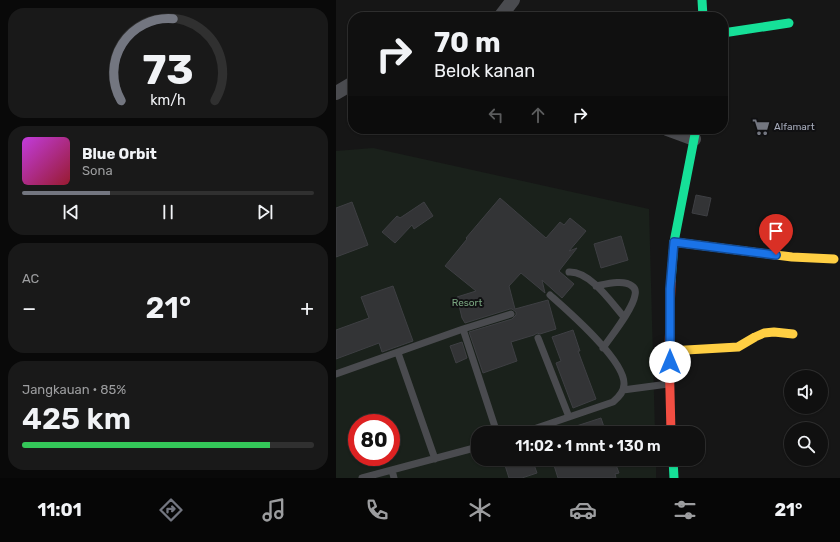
<!DOCTYPE html>
<html lang="id">
<meta charset="utf-8">
<style>
:root{--surface:#101010;--page:#191919;--text:#f1f3f6;--muted:#9c9d9f;--line:#303030;--accent:#737680}
body{margin:0;font-family:Rubik,sans-serif;background:var(--page);color:var(--text);height:100vh;display:flex;flex-direction:column;font-size:15px;white-space:nowrap}
*{box-sizing:border-box;margin:0}
p{font-size:13px;color:var(--muted)}
.icon{flex:none;width:22px;height:22px;fill:none;stroke:currentColor;stroke-width:2;stroke-linecap:round;stroke-linejoin:round}
.map{position:relative;flex:1;overflow:hidden}
.drawer{display:flex;flex-direction:column;gap:8px;padding:8px;background:#090909;width:336px}
.drawer>*{flex:none}
.hud{position:absolute;left:12px;top:12px;width:380px;height:122px;border-radius:16px;box-shadow:0 1px 3px #0004,0 0 0 1px var(--line);background:#101010;color:var(--text);overflow:hidden}
.buttons{position:absolute;left:448px;top:370px;display:grid;gap:8px}
.buttons a{display:grid;place-items:center;width:44px;height:44px;border-radius:50%;background:var(--surface);box-shadow:0 1px 3px #0004,0 0 0 1px var(--line);font-size:20px}
.speed{position:absolute;left:12px;top:414px;display:flex;gap:8px;font-size:20px;font-weight:700;text-align:center}
.speed>*{display:grid;place-content:center;width:52px;height:52px;border-radius:50%;background:var(--surface);box-shadow:0 1px 3px #0004,0 0 0 1px var(--line);line-height:1}
.speed .limit{border:6px solid #d22;background:#fff;color:#111}
.pin{position:absolute;display:grid;place-items:center;width:34px;height:34px;color:#fff;margin:-41px -17px;border-radius:50% 50% 50% 0;rotate:-45deg;box-shadow:0 0 4px #0007}
.pin .icon{rotate:45deg}
.me{position:absolute;width:44px;margin:-22px;rotate:0deg;stroke-linejoin:round;filter:drop-shadow(0 0 3px #0008)}
.turn{display:flex;align-items:center;gap:14px;height:84px;padding:0 20px;font-size:18px}
.turn .icon{width:52px;height:52px;stroke-width:2.5}
.turn b{display:block;font-size:28px;line-height:34px}
.lanes{display:flex;align-items:center;height:38px;padding:0 20px;background:#0003;justify-content:center;gap:20px;direction:ltr}
.lanes .off{opacity:.35}
.big{font-size:30px;font-weight:600;line-height:1.1}
.drawer .card{flex:1;display:flex;flex-direction:column;justify-content:center;gap:6px;min-width:0;padding:0 14px;border-radius:16px;background:var(--page)}
.drawer .dial{align-items:center;gap:0}
.dial svg{height:104px;overflow:visible;fill:none;stroke:var(--line);stroke-width:7;stroke-linecap:round;text-anchor:middle}
.dial text{fill:var(--text);stroke:none}
.song{display:flex;align-items:center;gap:12px}
.cover{width:48px;height:48px;border-radius:6px;background:linear-gradient(135deg,hsl(290 70% 55%),hsl(350 70% 35%))}
.played{height:4px;border-radius:2px;background:linear-gradient(90deg,var(--accent) 30%,var(--line) 30%)}
.keys{display:flex;justify-content:space-around;direction:ltr}
.heat{display:flex;justify-content:space-between;align-items:center;font-size:22px;direction:ltr}
.charge{height:6px;border-radius:3px;background:linear-gradient(90deg,#34c759 85%,var(--line) 0)}
.trip{position:absolute;left:135px;top:426px;width:234px;height:40px;border-radius:16px;background:var(--surface);box-shadow:0 1px 3px #0004,0 0 0 1px var(--line);font-weight:600;line-height:40px;text-align:center}
.tab-bar{display:flex;height:64px;justify-content:space-around;align-items:center;background:#060606;color:var(--muted)}
.tab-bar .icon{width:28px;height:28px}
.tab-bar .current{color:var(--accent)}
.tab-bar b{font-size:18px;color:var(--text)}
main{display:flex;flex:1;min-height:0}
.map>svg:first-child{display:block}
.green{fill:#1a211b;fill-rule:evenodd}
.building{fill:#333436;stroke:#3e3f43}
.lines{fill:none;stroke-linecap:round;stroke-linejoin:round}
.lane{stroke:#4a4b4f;stroke-width:7}
.street{stroke:#4a4b4f;stroke-width:14}
.fast{stroke:#16e098;stroke-width:9}
.slow{stroke:#ffcf43;stroke-width:9}
.jam{stroke:#f24e42;stroke-width:9}
.route-casing{stroke:#114b97;stroke-width:10}
.route{stroke:#1a73e8;stroke-width:7}
.labels{text-anchor:middle;dominant-baseline:central;stroke-width:4;stroke-linejoin:round;paint-order:stroke}
.poi-label{font-size:10px;fill:#a5aab9;stroke:#101012;text-anchor:start}
.park-label{font-size:10px;fill:#7aa680;stroke:#101012}
</style>
<main>
<section class="drawer">
<div class="card dial"><svg viewBox="0 0 100 80">
<path d="M14 69A42 42 0 1 1 86 69"/>
<path d="M14 69A42 42 0 0 1 54 6" stroke="#737680"/>
<text x="50" y="56" font-size="32" font-weight="700">73</text>
<text x="50" y="72" font-size="11">km/h</text>
</svg></div>
<div class="card">
<div class="song"><i class="cover"></i><div><b>Blue Orbit</b><p>Sona</p></div></div>
<div class="played"></div>
<div class="keys"><svg class="icon" aria-label="previous" viewBox="0 0 24 24"><path d="M18 5L8 12l10 7zM5 5v14"/></svg><svg class="icon" aria-label="pause" viewBox="0 0 24 24"><path d="M8 5v14M16 5v14"/></svg><svg class="icon" aria-label="next" viewBox="0 0 24 24"><path d="M6 5l10 7-10 7zM19 5v14"/></svg></div>
</div>
<div class="card"><p>AC</p>
<div class="heat"><a>−</a><b class="big">21°</b><a>+</a></div>
</div>
<div class="card"><p>Jangkauan · 85%</p><b class="big">425 km</b><div class="charge"></div></div>
</section>
<div class="map">
<svg width="504" height="478" viewBox="0 0 504 478">
<rect width="100%" height="100%" fill="#161616"/>
<path class="green" d="M37,148L313,209L319,433H142V459H320V478H0V151ZM21,423H55V457H21Z"/>
<path class="building" d="M360,195L375,198L371,216L356,213Z
M164,198L210,238L224,222L228,225L234,218L250,231L233,251L241,248L223,271L238,284L226,298L206,280L209,293L185,273L173,286L179,309L212,300L220,329L204,334L201,333L198,335L175,342L181,361L147,373L133,332L176,319L180,315V312L176,309H174L129,323L126,318L121,297L140,291L109,266L131,239L130,238Z
M16,202L32,245L0,257V208Z
M88,202L97,216L78,229L76,225L59,243L46,232L61,216L64,218Z
M285,236L292,260L265,268L258,244Z
M57,286L77,341L46,352L43,343L0,359V330L33,318L25,297Z
M237,330L244,351H242L260,399L237,408L220,363L225,361L216,337Z
M126,342L131,358L120,363L114,346Z
M265,418L270,433H225V431Z
M167,459H196L201,473L186,478H173Z
M216,459H275L276,463L279,462L283,473L279,474L280,478H222Z"/>
<g class="lines">
<path class="lane" d="M233,272C254,271 275,302 288,317
M260,286C270,284 288,279 296,286C299,288 300,291 299,295C297,309 276,335 267,348
M127,329L175,314
M202,338L233,417
M62,353L99,459
M0,374L127,329L161,433
M287,390L332,384
M186,433L277,402C283,397 288,392 288,384C289,360 232,311 214,295
M56,470L58,478
M26,478L142,447"/>
<path class="street" d="M164,17L177,0
M0,93L17,83
M331,129L358,139"/>
<path class="fast" d="M366,0L367,17
M387,33L453,23
M335,281L338,242L360,129
M337,459L338,478"/>
<path class="slow" d="M338,242L456,257L498,259
M333,351L402,347L419,337L428,333L438,332L457,334"/>
<path class="jam" d="M335,433L333,351L335,281"/>
</g>
<g class="lines">
<g class="route-casing">
<path id="route" d="M334,362V289L338,242L440,255"/>
</g>
<use href="#route" class="route"/>
</g>
<defs>
<g id="supermarket-bare" transform="scale(1.38)"><path d="M-6-5.5h2.5l.6 2H6L4.5 2H-2.5L-4.4-4H-6ZM-1.5 3.2a1.3 1.3 0 1 0 .1 0ZM3 3.2a1.3 1.3 0 1 0 .1 0Z" fill="#737680" stroke="#101012" stroke-width="2.5" paint-order="stroke"/></g>
</defs>
<g fill-rule="evenodd">
<use href="#supermarket-bare" x="425" y="127"/>
</g>
<g class="labels">
<g class="poi-label">
<text x="438" y="127">Alfamart</text>
</g>
<g class="park-label">
<text x="131" y="303">Resort</text>
</g>
</g>
</svg>
<div class="buttons">
<a><svg class="icon" aria-label="sound" viewBox="0 0 24 24"><path d="M4 9h4l5-4v14l-5-4H4zM17 9q2 3 0 6"/></svg></a>
<a><svg class="icon" aria-label="search" viewBox="0 0 24 24"><circle cx="10" cy="10" r="6"/><path d="M15 15l6 6"/></svg></a>
</div>
<div class="speed"><div class="limit">80</div></div>
<div class="pin" style="left:440px;top:255px;background:#d93025"><svg class="icon" aria-label="arrive" viewBox="0 0 24 24"><path d="M6 21V4h12l-3 4 3 4H6"/></svg></div>
<svg class="me" style="left:334px;top:362px" viewBox="-20 -20 40 40"><circle r="19" fill="#fff"/><path d="M0-13L10 11 0 6-10 11z" fill="#1a73e8"/></svg>
<div class="trip">11:02 · 1 mnt · 130 m</div>
<div class="hud">
<div class="turn"><svg class="icon" aria-label="right" viewBox="0 0 24 24"><path d="M7 20v-9h11M14 6l5 5-5 5"/></svg><div><b>70 m</b>Belok kanan</div></div>
<div class="lanes"><svg class="icon off" aria-label="left" viewBox="0 0 24 24"><path d="M17 20v-9H6M10 6l-5 5 5 5"/></svg><svg class="icon off" aria-label="ahead" viewBox="0 0 24 24"><path d="M12 20V5M6 11l6-6 6 6"/></svg><svg class="icon" aria-label="right" viewBox="0 0 24 24"><path d="M7 20v-9h11M14 6l5 5-5 5"/></svg></div>
</div>
</div>
</main>
<nav class="tab-bar">
<b>11:01</b>
<svg class="icon current" aria-label="directions" viewBox="0 0 24 24"><path d="M12 3l9 9-9 9-9-9zM9 14v-3h6M13 9l2 2-2 2"/></svg>
<svg class="icon" aria-label="music" viewBox="0 0 24 24"><path d="M9 18V5l10-2v13"/><circle cx="6" cy="18" r="3"/><circle cx="16" cy="16" r="3"/></svg>
<svg class="icon" aria-label="phone" viewBox="0 0 24 24"><path d="M5 4h4l2 5-3 2q2 4 5 5l2-3 5 2v4C11 20 4 13 5 4z"/></svg>
<svg class="icon" aria-label="climate" viewBox="0 0 24 24"><path d="M12 3v18M4 7l16 10M4 17L20 7"/></svg>
<svg class="icon" aria-label="car" viewBox="0 0 24 24"><path d="M5 17H2v-5l4-1 3-4h7l3 4 3 1v5h-3M9 17h6M6 11h13"/><circle cx="7" cy="17" r="2"/><circle cx="17" cy="17" r="2"/></svg>
<svg class="icon" aria-label="filters" viewBox="0 0 24 24"><path d="M4 7h16M4 17h16"/><circle cx="9" cy="7" r="2"/><circle cx="15" cy="17" r="2"/></svg>
<b>21°</b>
</nav>
